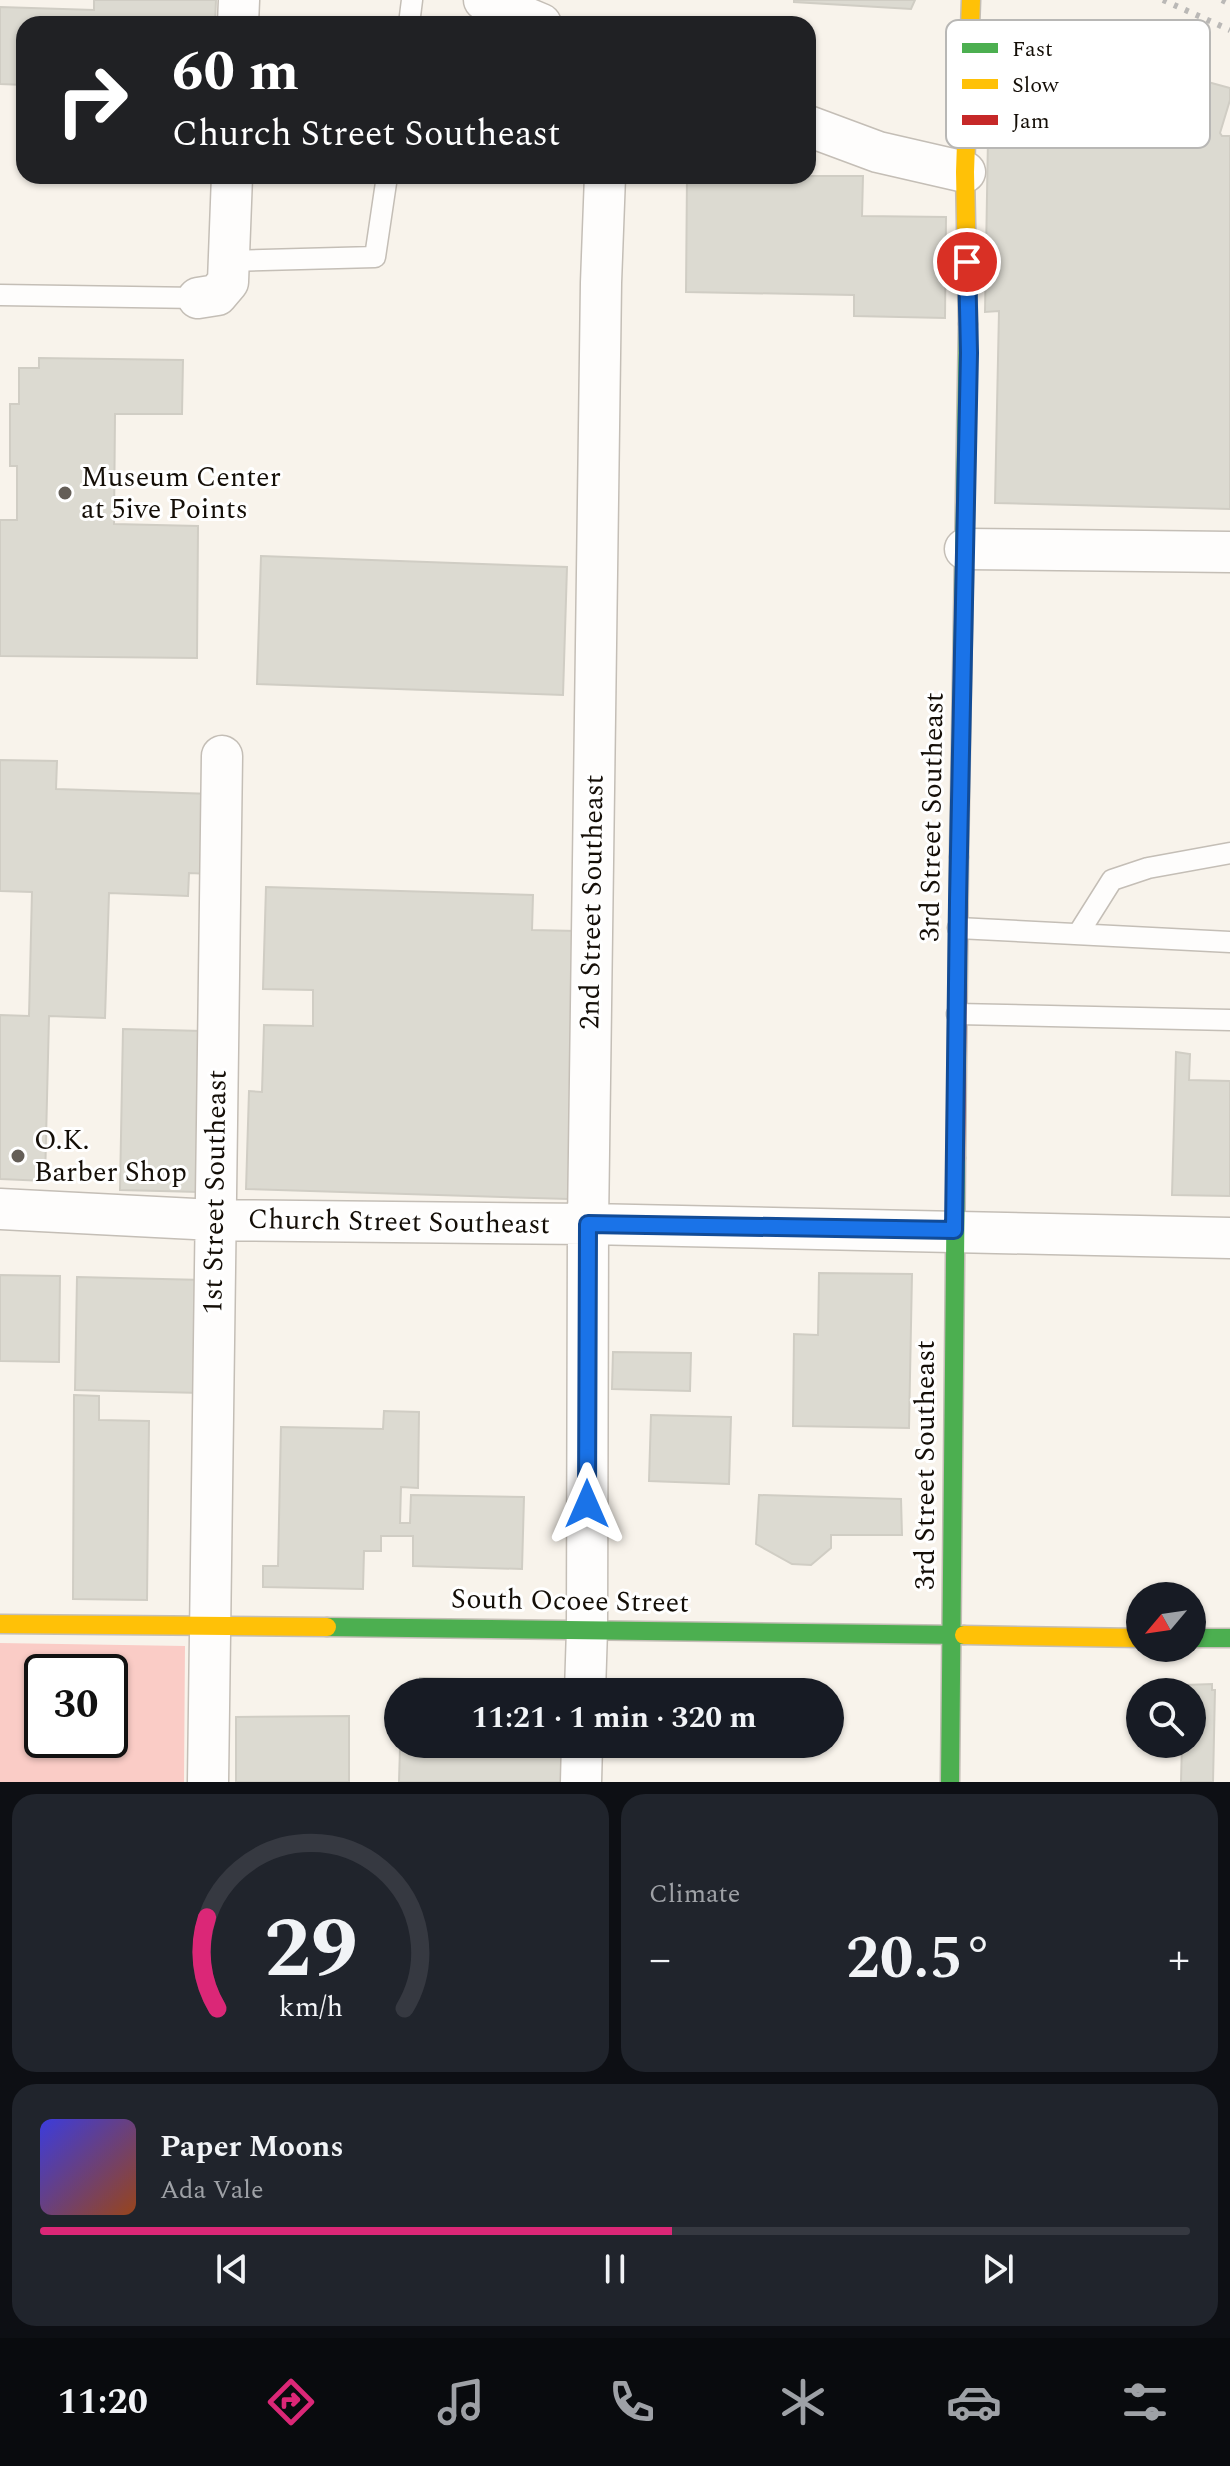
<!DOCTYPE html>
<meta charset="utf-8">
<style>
:root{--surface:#171b24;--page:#20242c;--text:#f1f3f6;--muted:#9ea1a6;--line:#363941;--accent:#db2777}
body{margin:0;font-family:Spectral,serif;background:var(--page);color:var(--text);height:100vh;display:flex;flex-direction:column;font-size:30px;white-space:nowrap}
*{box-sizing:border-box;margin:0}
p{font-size:26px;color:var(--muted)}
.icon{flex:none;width:44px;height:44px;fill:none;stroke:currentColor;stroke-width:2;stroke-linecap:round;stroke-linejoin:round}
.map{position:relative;height:1782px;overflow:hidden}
.panel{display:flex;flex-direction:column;gap:12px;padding:12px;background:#0d0f14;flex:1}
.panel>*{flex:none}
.guide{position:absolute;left:16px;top:16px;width:800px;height:168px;border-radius:24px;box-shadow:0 2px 6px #0004;background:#202124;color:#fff;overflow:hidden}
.needle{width:52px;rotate:241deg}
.controls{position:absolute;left:1126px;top:1582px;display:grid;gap:16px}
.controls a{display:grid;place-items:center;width:80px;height:80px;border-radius:50%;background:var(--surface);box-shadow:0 2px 6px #0004;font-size:40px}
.speed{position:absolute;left:24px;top:1654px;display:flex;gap:16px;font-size:40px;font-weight:700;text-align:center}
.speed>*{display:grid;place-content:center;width:104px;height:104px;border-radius:50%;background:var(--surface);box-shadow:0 2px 6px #0004;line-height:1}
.speed .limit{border:4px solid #111;border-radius:12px;background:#fff;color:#111}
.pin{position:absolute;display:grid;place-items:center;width:68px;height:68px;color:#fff;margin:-34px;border:4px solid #fff;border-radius:50%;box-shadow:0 2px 8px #0007}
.me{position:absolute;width:88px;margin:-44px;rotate:0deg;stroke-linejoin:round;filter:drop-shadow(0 0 6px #0008)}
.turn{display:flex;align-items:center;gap:28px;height:168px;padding:0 24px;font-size:36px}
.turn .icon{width:104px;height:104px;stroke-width:2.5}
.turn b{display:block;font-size:56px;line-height:68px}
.big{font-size:60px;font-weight:700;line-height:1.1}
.panel .widget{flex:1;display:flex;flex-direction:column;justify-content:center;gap:12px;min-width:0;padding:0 28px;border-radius:24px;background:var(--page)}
.panel .dial{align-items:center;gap:0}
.dial svg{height:208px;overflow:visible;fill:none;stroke:var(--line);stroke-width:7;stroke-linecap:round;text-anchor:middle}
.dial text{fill:var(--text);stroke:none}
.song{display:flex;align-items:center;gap:24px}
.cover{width:96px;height:96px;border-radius:12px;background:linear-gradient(135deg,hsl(240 70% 55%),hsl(20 70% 35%))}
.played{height:8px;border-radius:4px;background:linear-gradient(90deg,var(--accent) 55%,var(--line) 55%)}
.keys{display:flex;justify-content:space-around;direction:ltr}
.heat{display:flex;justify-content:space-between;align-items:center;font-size:44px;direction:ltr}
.panel .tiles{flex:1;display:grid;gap:12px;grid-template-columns:1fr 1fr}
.widget:last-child{grid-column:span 2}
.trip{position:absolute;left:384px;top:1678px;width:460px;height:80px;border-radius:40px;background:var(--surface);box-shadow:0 2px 6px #0004;font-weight:700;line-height:80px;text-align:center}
.tabs{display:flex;height:128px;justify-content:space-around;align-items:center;background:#090b0e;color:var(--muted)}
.tabs .icon{width:56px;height:56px}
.tabs .on{color:var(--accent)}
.tabs b{font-size:36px;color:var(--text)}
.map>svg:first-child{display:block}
.green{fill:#faccc6;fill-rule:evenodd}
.building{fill:#dcdad1;stroke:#d0cdc4;stroke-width:2}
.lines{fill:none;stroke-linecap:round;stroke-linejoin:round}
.lane-casing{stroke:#c4beb6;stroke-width:23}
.street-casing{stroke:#c4beb6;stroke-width:43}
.fast-casing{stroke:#c4beb6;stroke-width:21}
.slow-casing{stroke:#c4beb6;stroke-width:21}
.jam-casing{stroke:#c4beb6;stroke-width:21}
.lane{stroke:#fefdfc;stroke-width:20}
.street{stroke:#fefdfc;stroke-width:40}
.fast{stroke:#4caf50;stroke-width:18}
.slow{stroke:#ffc107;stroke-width:18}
.jam{stroke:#c62828;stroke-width:18}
.rail{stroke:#bab8b6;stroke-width:6;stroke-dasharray:4 8;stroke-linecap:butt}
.route-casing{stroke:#114b97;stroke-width:20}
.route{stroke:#1a73e8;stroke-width:14}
.poi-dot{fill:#645e57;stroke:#fff;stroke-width:3}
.labels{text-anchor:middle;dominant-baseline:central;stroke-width:6;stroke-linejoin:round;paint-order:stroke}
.poi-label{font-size:28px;fill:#140e07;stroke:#fff;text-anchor:start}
.street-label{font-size:28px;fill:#140e07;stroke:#fff}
.key{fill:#fff;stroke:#b8b7b5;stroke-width:2}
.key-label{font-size:22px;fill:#140e07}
</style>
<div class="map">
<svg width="1230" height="1782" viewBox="0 0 1230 1782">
<rect width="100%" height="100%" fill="#f8f3eb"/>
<path class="green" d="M0,1643L185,1646L184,1782H0ZM42,1672H110V1740H42Z"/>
<path class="building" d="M94,0H216L215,24H24V85L0,84V7L94,10Z
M794,0H915L911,9L794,2Z
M1197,79L1230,88V100L1220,133L1222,136H1230V509L995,503L999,311L985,312L989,80L1186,125Z
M687,176H863L862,216L946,217L945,318L854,316V295L686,292Z
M39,358L183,360L182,414H115L114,524L198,526L197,658L0,656V520H17V466H10V404H19V368H39Z
M261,556L567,567L563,695L257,684Z
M0,760L57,761L56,789L213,794L211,874L189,873L188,896L109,893L105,1018L49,1016L45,1181L0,1179V1015L29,1016L32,892L0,891Z
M266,887L533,895L532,930L576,931L568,1199L246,1189L249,1091L262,1092L264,1025L313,1026V990L263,989Z
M123,1029L202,1031L199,1192L120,1190Z
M1176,1052L1190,1054L1189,1080L1230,1081V1196L1172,1195Z
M819,1273L912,1274L909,1428L793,1426L794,1334L818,1335Z
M0,1275L60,1276L59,1362L0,1361Z
M77,1277L204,1280L202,1393L75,1390Z
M613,1352L691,1353L690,1391L612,1389Z
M74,1395L99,1396V1420L149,1421L147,1600L73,1599Z
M384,1411L419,1412L418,1488L401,1487L400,1523H410L411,1495L524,1497L522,1569L413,1566V1536H381V1551H364L363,1589L263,1587V1566H278L281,1427L383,1429Z
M651,1415L731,1417L729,1484L649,1481Z
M759,1495L901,1499L902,1535H831V1548L811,1565L792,1564L756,1544Z
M42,1677V1711L33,1706L28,1697L33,1682Z
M420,1678L562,1681V1692H420Z
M1212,1684V1690H1215L1213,1782H1181L1182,1744H1192V1692H1183L1185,1685Z
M349,1716V1782H236V1717Z
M419,1744H561V1782H399L400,1748L419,1749Z"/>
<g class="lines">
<g class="lane-casing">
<path id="lane" d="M409,24L412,0
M229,261L375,257L387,176
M0,295L198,298
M958,928L1230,942
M1078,934L1112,880L1148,868L1230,853
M957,1014L1230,1020"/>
</g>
<g class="street-casing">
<path id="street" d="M484,0L541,24
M238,24L239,0
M808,126L878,152L965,172
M198,298L217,295L228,282L232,176
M965,549L1230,552
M0,1209L214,1220L588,1224L1230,1238
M585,1692L587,1629L588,1224L601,283L605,176
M208,1782L222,756
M581,1782L582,1744"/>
</g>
<g class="fast-casing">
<path id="fast" d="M959,857L968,324
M327,1627L964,1635
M1192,1638H1230
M950,1782L956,1158"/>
</g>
<g class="slow-casing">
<path id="slow" d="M968,324L965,172L971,0
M0,1624L327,1627
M964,1635L1140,1638"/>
</g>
<g class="jam-casing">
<path id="jam" d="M956,1158L959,857"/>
</g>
<use href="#lane" class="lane"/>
<use href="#street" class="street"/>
<use href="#fast" class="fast"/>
<use href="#slow" class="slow"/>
<use href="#jam" class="jam"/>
<path class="rail" d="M1163,0L1230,30
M1222,0L1230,4"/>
</g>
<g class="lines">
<g class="route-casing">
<path id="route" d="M587,1504L588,1224L954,1230L958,901L969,353L967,262"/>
</g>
<use href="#route" class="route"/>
</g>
<g class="poi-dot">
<circle cx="65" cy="493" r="8"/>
<circle cx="18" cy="1156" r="8"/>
</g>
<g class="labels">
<g class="poi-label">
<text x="81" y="477">Museum Center<tspan x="81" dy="32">at 5ive Points</tspan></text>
<text x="34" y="1140">O.K.<tspan x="34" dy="32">Barber Shop</tspan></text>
</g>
<g class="street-label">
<text transform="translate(932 817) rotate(-89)">3rd Street Southeast</text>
<text transform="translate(592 902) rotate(-89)">2nd Street Southeast</text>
<text transform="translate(215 1192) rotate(-89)">1st Street Southeast</text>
<text transform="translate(399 1222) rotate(1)">Church Street Southeast</text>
<text transform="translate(925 1465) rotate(-90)">3rd Street Southeast</text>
<text transform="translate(570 1601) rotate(1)">South Ocoee Street</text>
</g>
</g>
<rect x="946" y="20" width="264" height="128" rx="12" class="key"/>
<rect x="962" y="43" width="36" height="10" fill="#4caf50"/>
<rect x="962" y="79" width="36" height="10" fill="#ffc107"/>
<rect x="962" y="115" width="36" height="10" fill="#c62828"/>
<g class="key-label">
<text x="1012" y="56">Fast</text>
<text x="1012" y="92">Slow</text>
<text x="1012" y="128">Jam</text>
</g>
</svg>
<div class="controls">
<a><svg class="needle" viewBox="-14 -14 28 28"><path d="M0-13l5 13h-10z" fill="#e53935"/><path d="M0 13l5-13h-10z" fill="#9ea1a6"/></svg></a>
<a><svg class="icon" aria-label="search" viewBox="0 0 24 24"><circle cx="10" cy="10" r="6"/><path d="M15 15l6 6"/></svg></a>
</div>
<div class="speed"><div class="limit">30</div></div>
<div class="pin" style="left:967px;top:262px;background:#d93025"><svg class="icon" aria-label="arrive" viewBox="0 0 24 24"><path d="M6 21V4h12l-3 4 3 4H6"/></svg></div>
<svg class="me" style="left:587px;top:1504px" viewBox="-20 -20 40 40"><path d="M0-17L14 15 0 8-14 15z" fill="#1a73e8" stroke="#fff" stroke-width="4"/></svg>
<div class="trip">11:21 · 1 min · 320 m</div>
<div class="guide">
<div class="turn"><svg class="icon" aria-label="right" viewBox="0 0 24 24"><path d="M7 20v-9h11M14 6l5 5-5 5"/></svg><div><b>60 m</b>Church Street Southeast</div></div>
</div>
</div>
<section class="panel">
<div class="tiles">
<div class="widget dial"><svg viewBox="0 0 100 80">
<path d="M14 69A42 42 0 1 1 86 69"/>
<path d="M14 69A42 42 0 0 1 10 34" stroke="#db2777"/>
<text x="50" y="56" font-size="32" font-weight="700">29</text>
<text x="50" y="72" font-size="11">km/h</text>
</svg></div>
<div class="widget"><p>Climate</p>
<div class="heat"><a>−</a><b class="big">20.5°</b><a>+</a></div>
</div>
<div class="widget">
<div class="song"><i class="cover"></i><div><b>Paper Moons</b><p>Ada Vale</p></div></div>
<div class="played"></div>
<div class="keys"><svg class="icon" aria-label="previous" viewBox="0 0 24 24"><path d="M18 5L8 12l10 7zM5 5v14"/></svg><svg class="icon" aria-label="pause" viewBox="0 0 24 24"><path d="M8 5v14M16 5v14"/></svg><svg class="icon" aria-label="next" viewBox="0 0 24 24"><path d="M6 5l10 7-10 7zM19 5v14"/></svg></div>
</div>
</div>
</section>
<nav class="tabs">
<b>11:20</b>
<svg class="icon on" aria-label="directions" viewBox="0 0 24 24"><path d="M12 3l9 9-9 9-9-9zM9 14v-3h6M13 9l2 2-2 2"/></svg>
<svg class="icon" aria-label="music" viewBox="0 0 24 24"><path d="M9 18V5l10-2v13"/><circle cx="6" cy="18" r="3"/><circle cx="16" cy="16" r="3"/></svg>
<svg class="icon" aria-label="phone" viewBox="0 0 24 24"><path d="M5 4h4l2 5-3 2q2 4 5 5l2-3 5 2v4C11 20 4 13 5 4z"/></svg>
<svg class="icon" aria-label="climate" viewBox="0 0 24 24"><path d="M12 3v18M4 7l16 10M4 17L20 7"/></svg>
<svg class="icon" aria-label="car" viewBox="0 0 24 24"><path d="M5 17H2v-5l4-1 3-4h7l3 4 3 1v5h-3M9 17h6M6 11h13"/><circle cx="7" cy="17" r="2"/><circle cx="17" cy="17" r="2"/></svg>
<svg class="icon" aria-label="filters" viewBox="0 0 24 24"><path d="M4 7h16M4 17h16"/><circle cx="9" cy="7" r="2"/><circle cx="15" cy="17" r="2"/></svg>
</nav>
